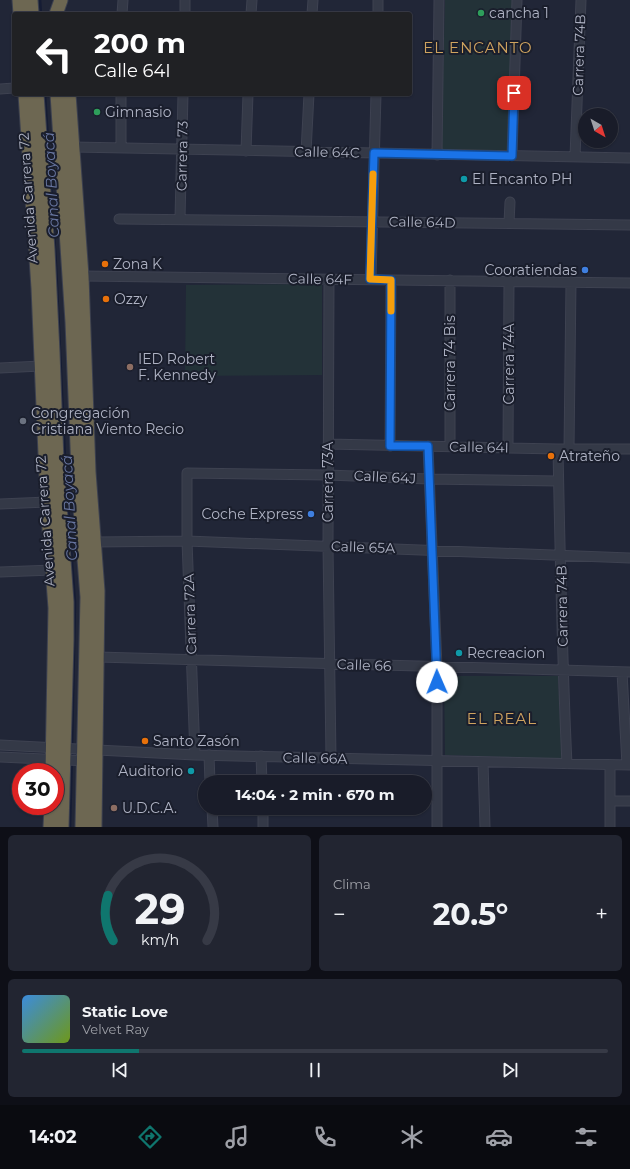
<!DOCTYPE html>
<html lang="es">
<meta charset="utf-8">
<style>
:root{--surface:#191c29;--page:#222531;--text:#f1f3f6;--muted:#9fa1a8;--line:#373a46;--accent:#0f766e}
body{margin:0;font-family:Montserrat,sans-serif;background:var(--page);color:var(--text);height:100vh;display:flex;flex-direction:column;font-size:15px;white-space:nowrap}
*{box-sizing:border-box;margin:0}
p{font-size:13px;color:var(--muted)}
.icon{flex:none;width:22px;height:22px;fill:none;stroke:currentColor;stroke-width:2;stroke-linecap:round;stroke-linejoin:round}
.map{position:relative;height:827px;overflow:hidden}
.panel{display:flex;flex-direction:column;gap:8px;padding:8px;background:#0e0f17;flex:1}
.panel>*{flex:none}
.top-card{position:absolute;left:12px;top:12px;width:400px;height:84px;border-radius:4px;box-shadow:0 1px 3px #0004,0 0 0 1px var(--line);background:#202124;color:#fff;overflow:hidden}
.needle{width:26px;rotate:141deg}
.tools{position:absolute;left:578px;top:108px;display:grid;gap:8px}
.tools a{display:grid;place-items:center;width:40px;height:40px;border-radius:50%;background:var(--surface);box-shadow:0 1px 3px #0004,0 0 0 1px var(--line);font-size:20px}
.speed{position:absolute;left:12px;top:763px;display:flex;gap:8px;font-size:20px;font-weight:700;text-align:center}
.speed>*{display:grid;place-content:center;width:52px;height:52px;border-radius:50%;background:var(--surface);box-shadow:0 1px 3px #0004,0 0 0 1px var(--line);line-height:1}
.speed .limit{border:6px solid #d22;background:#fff;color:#111}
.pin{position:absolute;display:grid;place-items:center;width:34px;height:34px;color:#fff;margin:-17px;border-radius:8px;box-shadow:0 2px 6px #0006}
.me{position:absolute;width:44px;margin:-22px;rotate:359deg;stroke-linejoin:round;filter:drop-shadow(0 0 3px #0008)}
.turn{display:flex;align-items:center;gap:14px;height:84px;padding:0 16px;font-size:18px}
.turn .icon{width:52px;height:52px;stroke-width:2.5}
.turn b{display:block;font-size:28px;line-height:34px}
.big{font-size:30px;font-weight:700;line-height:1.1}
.panel .widget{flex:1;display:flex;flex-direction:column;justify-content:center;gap:6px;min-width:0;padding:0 14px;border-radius:6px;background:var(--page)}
.panel .dial{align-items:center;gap:0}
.dial svg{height:104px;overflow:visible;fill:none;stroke:var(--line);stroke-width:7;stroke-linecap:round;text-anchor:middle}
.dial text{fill:var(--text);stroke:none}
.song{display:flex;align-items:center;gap:12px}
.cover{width:48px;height:48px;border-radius:6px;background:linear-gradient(135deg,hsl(210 70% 55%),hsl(80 70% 35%))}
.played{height:4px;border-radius:2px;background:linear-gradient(90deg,var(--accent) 20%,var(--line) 20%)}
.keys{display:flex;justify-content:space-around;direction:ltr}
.heat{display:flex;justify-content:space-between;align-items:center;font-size:22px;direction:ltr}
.panel .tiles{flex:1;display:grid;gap:8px;grid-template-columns:1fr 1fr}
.widget:last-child{grid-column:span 2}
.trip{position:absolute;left:198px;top:775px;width:234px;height:40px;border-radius:20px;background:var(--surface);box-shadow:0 1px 3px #0004,0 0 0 1px var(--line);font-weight:700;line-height:40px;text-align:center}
.menu{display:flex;height:64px;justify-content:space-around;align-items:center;background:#0a0b10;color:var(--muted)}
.menu .icon{width:28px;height:28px}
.menu .selected{color:var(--accent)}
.menu b{font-size:18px;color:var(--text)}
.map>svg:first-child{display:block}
.green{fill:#233238}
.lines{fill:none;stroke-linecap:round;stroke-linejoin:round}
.stream{stroke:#151c34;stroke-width:2.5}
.minor-casing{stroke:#3e4251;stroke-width:11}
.highway-casing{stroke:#3c404f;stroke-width:15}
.minor{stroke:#343947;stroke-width:9}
.highway{stroke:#6d6752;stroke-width:13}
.route-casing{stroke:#114b97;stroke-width:10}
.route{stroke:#1a73e8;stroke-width:7}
.slow{stroke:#f59e0b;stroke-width:7}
.leisure-dot{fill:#2e9e5b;stroke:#1a1e2c;stroke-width:1.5}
.culture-dot{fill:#0f9aa8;stroke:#1a1e2c;stroke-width:1.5}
.food-dot{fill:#e8710a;stroke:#1a1e2c;stroke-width:1.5}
.shop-dot{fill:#3f7fe0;stroke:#1a1e2c;stroke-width:1.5}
.education-dot{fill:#8d6e63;stroke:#1a1e2c;stroke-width:1.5}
.worship-dot{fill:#6b7280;stroke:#1a1e2c;stroke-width:1.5}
.labels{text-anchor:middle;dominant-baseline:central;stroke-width:4;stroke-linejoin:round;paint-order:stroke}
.poi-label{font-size:14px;fill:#afb3c4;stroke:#1a1e2c;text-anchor:start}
.street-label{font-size:14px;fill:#afb3c4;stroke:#1a1e2c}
.neighbourhood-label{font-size:15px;letter-spacing:1px;fill:#cfa35f;stroke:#1a1e2c}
.water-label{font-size:15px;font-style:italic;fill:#6977a2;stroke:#1a1e2c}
</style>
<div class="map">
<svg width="630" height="827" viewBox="0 0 630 827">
<rect width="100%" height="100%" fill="#212637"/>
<path class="green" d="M445,0H514L509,153L441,151Z
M322,284V375L185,376L186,285Z
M444,676H558L562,759L445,755Z"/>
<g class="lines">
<path class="stream" d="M40,0L41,14
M45,94L56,265L66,479L75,602L72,747
M70,827L72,752"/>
<g class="minor-casing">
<path id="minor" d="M122,14L123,0
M185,14V0
M251,14L252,0
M312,14L313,0
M378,14V0
M0,89L14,88
M121,94V148
M73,147L630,158
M246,151L248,94
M306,152L309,94
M437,155L439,0
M512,156L517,0
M575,157L581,0
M180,218L183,94
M119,219L630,225
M509,223L510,202
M82,276L630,283
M329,279L328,546L331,758
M371,279L376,94
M0,368L41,366
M328,444L558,449H630
M390,446L391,280
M428,446L437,667V827
M450,446V280
M508,447L509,281
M558,449C560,554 562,659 567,764
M569,449L571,282
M0,504L47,502
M95,542L187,541L630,558
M0,572L53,570
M98,657L630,672
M622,672L627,765
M0,745L195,755L630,765
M195,755L187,541V473L328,475L429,479L558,481
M209,755L210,782
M261,756L262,782
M0,757L88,761
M483,762L485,827
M610,765V827
M425,796H436
M610,801H630
M212,808L213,827
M263,808V827"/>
</g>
<g class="highway-casing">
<path id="highway" d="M19,0L20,14
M31,0L32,14
M56,14L61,0
M25,94L38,288L47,502L55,608L52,772
M37,94L48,250L53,352L57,462L67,602V640L62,827
M57,94L72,322L79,496L87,597L82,827
M69,94L82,276L89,472L98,591L95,827
M50,827L51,806"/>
</g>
<use href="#minor" class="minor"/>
<use href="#highway" class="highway"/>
</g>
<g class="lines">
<g class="route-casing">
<path id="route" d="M437,682L428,446H390L391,280L370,279L374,153L512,156L514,93"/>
</g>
<use href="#route" class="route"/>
<path class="slow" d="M373,174L370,279L391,280V311"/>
</g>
<g class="leisure-dot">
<circle cx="481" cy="13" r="4"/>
<circle cx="97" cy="112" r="4"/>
</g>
<g class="culture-dot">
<circle cx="464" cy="179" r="4"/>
<circle cx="459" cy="653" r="4"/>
<circle cx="191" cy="771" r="4"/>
</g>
<g class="food-dot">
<circle cx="105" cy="264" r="4"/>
<circle cx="106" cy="299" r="4"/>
<circle cx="551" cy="456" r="4"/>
<circle cx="145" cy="741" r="4"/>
</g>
<g class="shop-dot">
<circle cx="585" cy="270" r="4"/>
<circle cx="311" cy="514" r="4"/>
</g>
<g class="education-dot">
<circle cx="130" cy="367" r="4"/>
<circle cx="114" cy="808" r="4"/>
</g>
<circle class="worship-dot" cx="23" cy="421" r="4"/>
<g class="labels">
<g class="poi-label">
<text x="489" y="13">cancha 1</text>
<text x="105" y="112">Gimnasio</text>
<text x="472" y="179">El Encanto PH</text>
<text x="113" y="264">Zona K</text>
<text x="577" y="270" text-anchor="end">Cooratiendas</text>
<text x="114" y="299">Ozzy</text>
<text x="138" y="359">IED Robert<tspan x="138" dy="16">F. Kennedy</tspan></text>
<text x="31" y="413">Congregación<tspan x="31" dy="16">Cristiana Viento Recio</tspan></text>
<text x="559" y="456">Atrateño</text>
<text x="303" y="514" text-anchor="end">Coche Express</text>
<text x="467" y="653">Recreacion</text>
<text x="153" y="741">Santo Zasón</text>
<text x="183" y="771" text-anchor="end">Auditorio</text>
<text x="122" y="808">U.D.C.A.</text>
</g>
<g class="street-label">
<text transform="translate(579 55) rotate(-88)">Carrera 74B</text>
<text transform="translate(327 152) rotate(1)">Calle 64C</text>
<text transform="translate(182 156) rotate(-89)">Carrera 73</text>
<text transform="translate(28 198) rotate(-94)">Avenida Carrera 72</text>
<text transform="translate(422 222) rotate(1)">Calle 64D</text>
<text transform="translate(320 279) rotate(1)">Calle 64F</text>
<text transform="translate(450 363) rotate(-90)">Carrera 74 Bis</text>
<text transform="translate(509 364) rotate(-90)">Carrera 74A</text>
<text transform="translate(479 447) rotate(1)">Calle 64I</text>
<text transform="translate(385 477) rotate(3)">Calle 64J</text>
<text transform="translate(328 482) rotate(-90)">Carrera 73A</text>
<text transform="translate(45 521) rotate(-94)">Avenida Carrera 72</text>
<text transform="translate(363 547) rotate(2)">Calle 65A</text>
<text transform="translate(562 606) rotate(-91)">Carrera 74B</text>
<text transform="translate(190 614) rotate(-92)">Carrera 72A</text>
<text transform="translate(364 665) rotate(2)">Calle 66</text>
<text transform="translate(315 758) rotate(1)">Calle 66A</text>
</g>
<g class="neighbourhood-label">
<text x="478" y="47">EL ENCANTO</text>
<text x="502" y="718">EL REAL</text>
</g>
<g class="water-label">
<text transform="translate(51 185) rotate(-93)">Canal Boyacá</text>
<text transform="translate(69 508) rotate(-93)">Canal Boyacá</text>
</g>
</g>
</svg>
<div class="tools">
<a><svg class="needle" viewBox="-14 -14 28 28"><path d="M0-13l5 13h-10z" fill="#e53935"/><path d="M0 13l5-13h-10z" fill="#9fa1a8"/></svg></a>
</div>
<div class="speed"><div class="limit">30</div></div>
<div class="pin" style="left:514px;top:93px;background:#d93025"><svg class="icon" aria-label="arrive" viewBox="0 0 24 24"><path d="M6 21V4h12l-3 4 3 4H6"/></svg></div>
<svg class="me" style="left:437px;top:682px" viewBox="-20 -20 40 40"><circle r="19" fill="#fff"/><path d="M0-13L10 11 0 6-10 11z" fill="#1a73e8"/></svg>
<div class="trip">14:04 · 2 min · 670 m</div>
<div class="top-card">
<div class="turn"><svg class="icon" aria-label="left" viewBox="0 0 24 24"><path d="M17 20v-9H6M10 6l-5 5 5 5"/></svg><div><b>200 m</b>Calle 64I</div></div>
</div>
</div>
<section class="panel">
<div class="tiles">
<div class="widget dial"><svg viewBox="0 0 100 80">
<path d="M14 69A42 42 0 1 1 86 69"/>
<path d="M14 69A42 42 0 0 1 10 34" stroke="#0f766e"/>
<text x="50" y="56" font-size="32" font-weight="700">29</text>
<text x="50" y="72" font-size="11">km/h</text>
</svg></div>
<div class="widget"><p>Clima</p>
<div class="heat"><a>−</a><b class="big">20.5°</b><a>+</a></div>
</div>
<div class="widget">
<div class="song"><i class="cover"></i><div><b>Static Love</b><p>Velvet Ray</p></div></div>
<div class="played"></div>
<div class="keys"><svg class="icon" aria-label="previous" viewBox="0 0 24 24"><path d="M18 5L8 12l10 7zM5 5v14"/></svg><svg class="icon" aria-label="pause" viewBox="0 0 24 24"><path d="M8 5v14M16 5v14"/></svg><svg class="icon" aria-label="next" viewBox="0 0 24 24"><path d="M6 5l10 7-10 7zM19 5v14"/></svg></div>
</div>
</div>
</section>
<nav class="menu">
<b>14:02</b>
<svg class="icon selected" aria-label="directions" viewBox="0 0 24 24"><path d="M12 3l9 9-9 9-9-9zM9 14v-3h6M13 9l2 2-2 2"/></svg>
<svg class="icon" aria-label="music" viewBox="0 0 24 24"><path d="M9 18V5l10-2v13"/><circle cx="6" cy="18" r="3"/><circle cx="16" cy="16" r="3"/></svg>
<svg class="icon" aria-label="phone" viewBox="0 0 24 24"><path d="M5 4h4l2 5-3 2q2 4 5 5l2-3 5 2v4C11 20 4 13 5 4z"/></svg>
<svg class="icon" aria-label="climate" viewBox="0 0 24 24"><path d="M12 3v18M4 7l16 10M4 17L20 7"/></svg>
<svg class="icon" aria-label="car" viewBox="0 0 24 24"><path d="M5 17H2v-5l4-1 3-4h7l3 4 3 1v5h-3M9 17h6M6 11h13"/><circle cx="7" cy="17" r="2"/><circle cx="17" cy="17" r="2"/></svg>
<svg class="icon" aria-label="filters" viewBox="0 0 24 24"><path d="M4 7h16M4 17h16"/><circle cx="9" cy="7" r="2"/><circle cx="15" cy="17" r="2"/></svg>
</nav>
